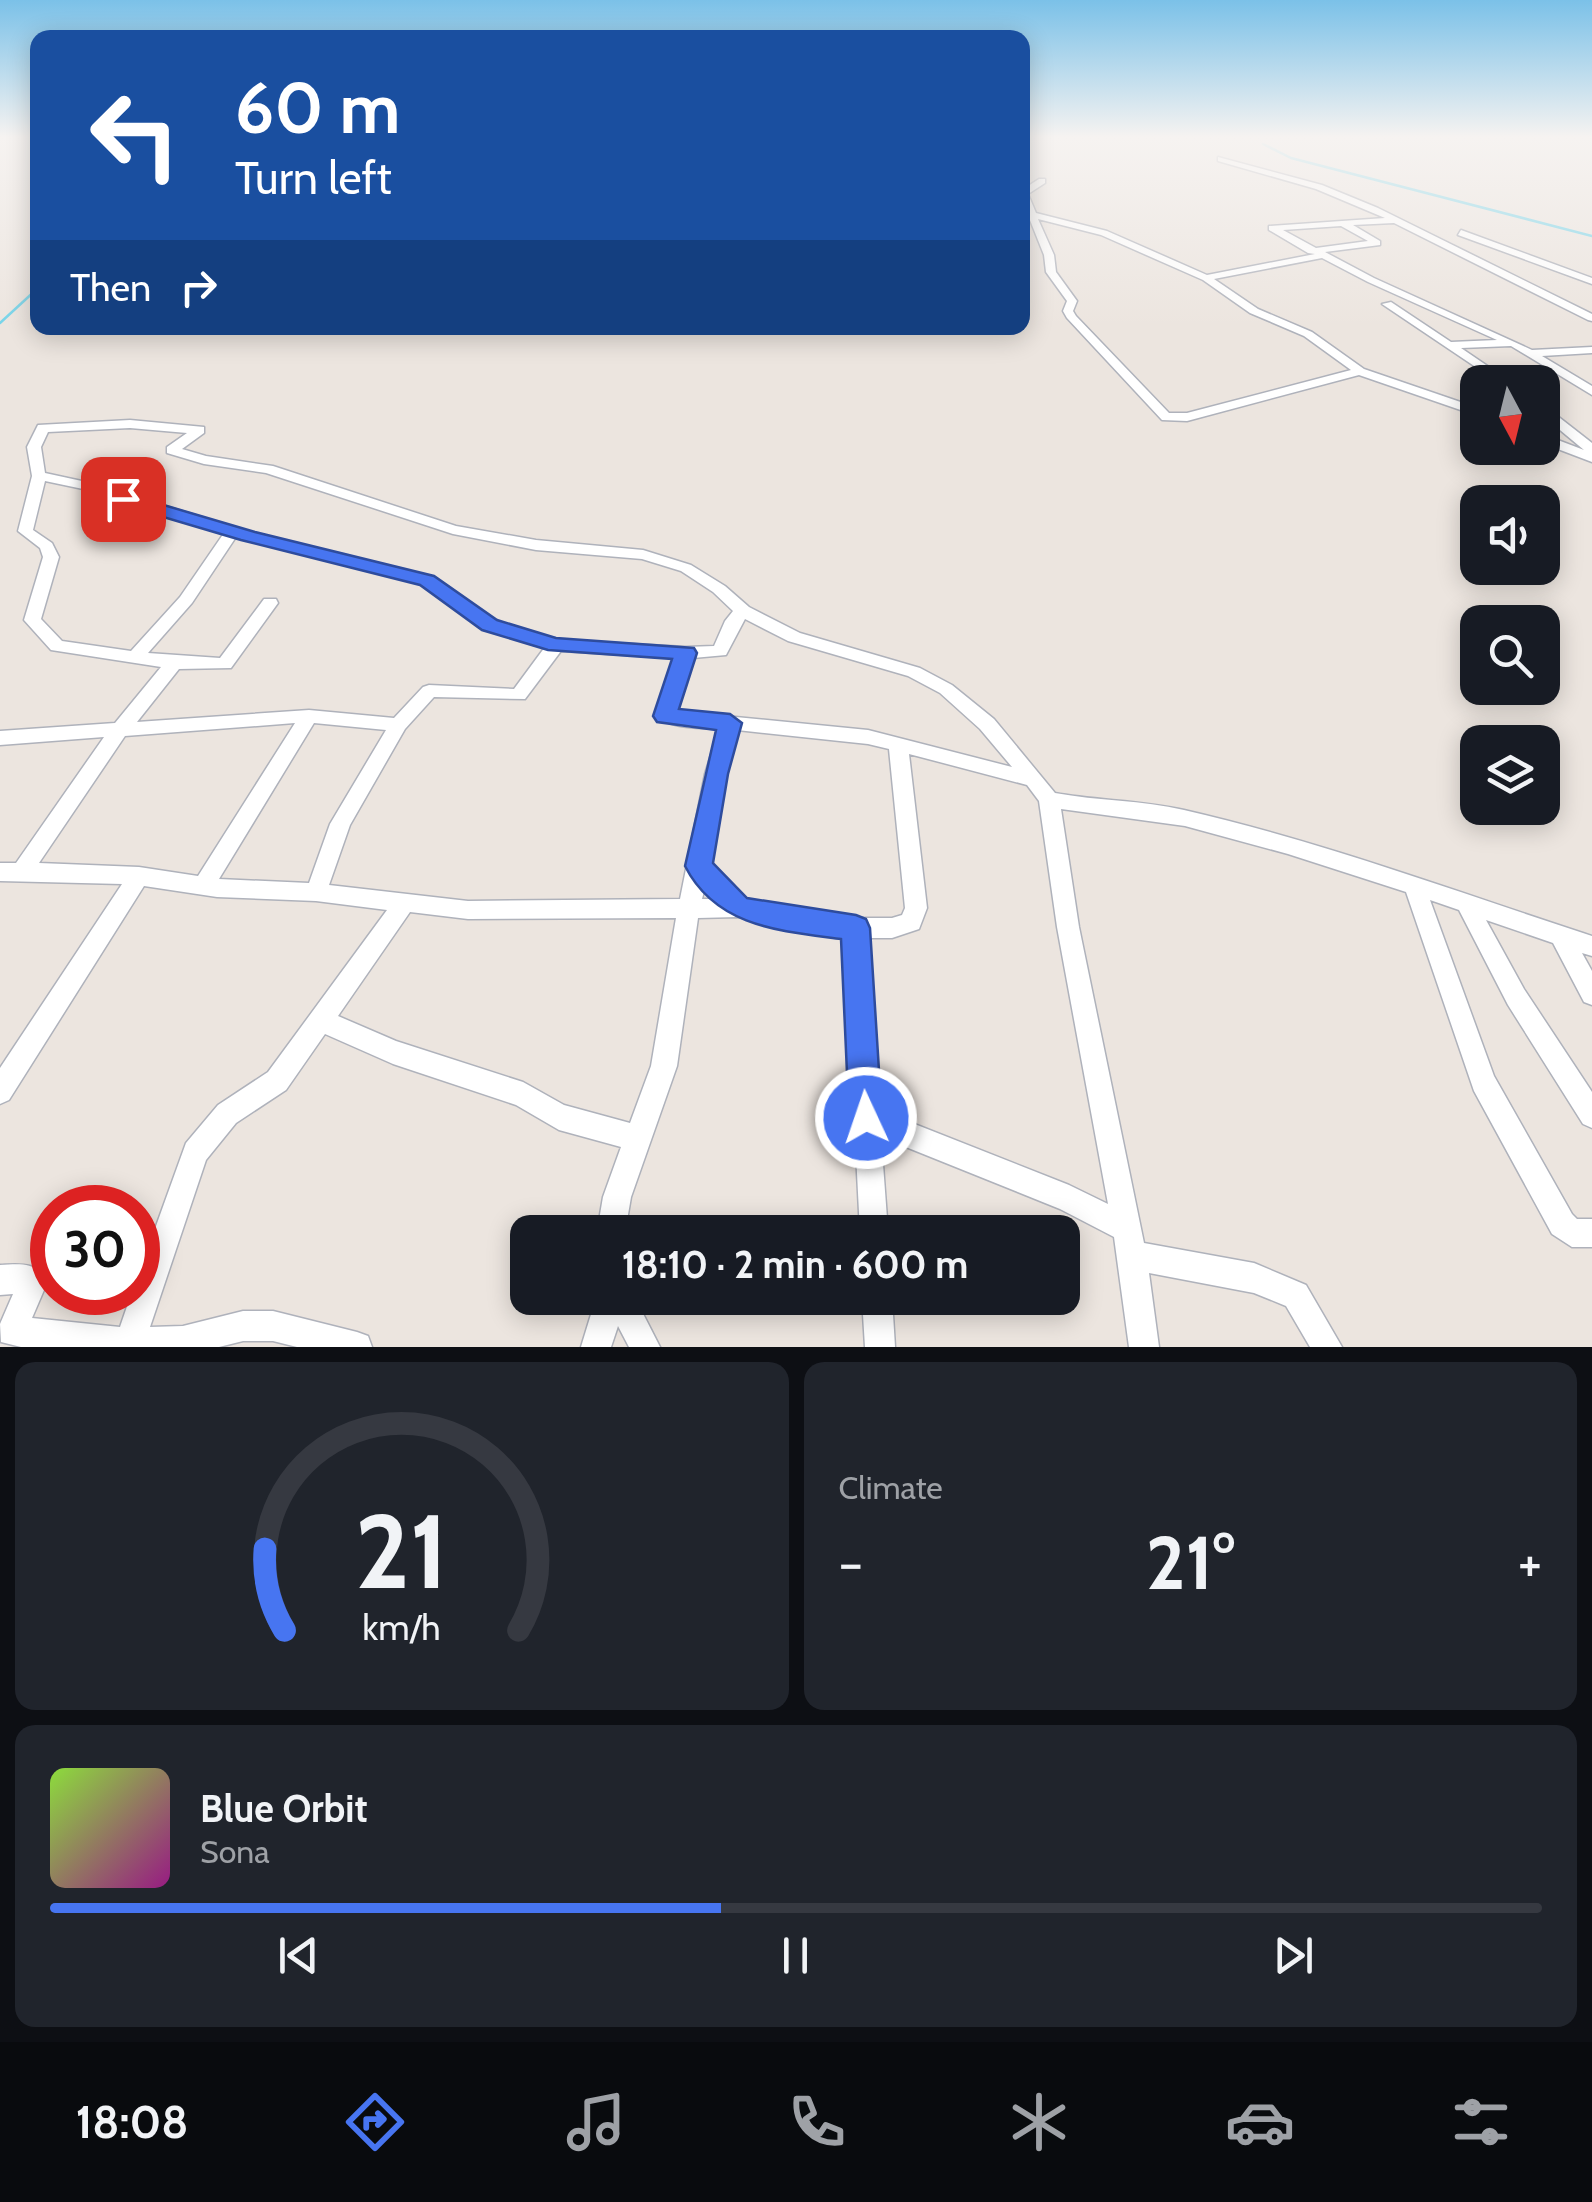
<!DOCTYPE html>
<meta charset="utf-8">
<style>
:root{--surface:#171b24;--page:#20242c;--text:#f1f3f6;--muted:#9ea1a6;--line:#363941;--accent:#4775f1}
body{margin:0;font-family:Cabin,sans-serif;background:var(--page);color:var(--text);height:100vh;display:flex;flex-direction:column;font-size:38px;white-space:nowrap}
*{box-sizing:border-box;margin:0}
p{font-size:32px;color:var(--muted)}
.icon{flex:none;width:55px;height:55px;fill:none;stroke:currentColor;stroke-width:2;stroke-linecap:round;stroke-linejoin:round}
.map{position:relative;height:1347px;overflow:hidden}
.drawer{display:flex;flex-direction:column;gap:15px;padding:15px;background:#0d0f14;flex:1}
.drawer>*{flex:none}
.guide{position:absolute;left:30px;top:30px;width:1000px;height:305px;border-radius:20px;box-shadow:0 5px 25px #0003;background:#1a4fa0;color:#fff;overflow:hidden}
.needle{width:65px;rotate:173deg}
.tools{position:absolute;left:1460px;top:365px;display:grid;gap:20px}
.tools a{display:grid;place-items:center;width:100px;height:100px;border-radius:20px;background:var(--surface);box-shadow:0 5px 25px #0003;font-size:50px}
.speed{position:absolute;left:30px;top:1185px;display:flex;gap:20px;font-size:50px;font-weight:700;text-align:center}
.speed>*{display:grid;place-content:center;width:130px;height:130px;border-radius:50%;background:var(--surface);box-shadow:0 5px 25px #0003;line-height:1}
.speed .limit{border:15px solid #d22;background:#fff;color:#111}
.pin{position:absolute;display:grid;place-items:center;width:85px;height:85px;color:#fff;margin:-42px;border-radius:20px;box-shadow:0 5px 15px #0006}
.me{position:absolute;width:110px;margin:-55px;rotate:357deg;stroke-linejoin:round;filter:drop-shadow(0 0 8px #0008)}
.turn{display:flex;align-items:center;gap:35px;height:210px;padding:0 40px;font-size:45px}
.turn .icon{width:130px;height:130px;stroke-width:2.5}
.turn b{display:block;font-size:70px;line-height:85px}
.then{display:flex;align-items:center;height:95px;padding:0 40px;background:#0003;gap:20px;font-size:38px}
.big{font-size:75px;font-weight:700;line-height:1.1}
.drawer .widget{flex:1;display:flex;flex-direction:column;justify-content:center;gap:15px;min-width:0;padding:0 35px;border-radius:20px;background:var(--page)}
.drawer .dial{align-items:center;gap:0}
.dial svg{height:260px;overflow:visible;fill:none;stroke:var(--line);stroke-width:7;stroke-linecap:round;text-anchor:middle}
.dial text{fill:var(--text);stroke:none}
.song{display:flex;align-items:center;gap:30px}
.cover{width:120px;height:120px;border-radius:15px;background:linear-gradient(135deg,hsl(90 70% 55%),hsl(310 70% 35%))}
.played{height:10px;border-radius:5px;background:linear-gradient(90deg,var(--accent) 45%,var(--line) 45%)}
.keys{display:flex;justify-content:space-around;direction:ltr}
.heat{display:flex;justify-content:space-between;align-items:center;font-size:55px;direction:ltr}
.drawer .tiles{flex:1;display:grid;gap:15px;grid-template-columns:1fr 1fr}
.widget:last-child{grid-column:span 2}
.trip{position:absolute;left:510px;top:1215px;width:570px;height:100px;border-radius:20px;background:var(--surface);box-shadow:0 5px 25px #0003;font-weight:700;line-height:100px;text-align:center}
.menu{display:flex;height:160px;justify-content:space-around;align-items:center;background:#090b0e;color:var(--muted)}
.menu .icon{width:70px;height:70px}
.menu .on{color:var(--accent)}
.menu b{font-size:45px;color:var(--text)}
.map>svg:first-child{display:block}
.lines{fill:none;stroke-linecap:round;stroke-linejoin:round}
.stream{stroke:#77d4e9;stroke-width:2.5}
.street-casing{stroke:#afb2bb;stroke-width:3}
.street{fill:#fff;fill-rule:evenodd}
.route{fill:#4775f1;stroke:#2e4c9d;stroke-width:2.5}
</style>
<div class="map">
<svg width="1592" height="1347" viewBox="0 0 1592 1347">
<rect width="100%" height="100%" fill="#ece5df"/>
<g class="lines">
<path class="stream" d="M1263,144L1291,158L1592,236
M0,323L38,288"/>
<g class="street-casing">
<path id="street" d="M1218,157L1322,185L1378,208L1592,314V321L1588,320L1394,223L1353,225L1380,241V245L1325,252L1374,278L1532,350L1592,347V353L1542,356L1592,386V395L1511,346L1461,348L1511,382H1498L1382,304L1391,302L1451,342L1497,340L1368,282L1322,258L1214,279L1258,309L1312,332L1364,369L1478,408V416L1359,375L1187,421L1162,420L1067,318L1063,311L1067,301L1046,272L1044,255L1022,200V190L1039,179H1045V183L1028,194L1036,213L1107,231L1207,275L1315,254L1308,253L1269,230V226L1385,218L1316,189L1218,161ZM1038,219L1101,235L1203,280L1250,313L1304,336L1351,370L1187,413H1169L1076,316L1073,311L1077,301L1056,272L1054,255ZM1341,226L1368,241L1316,248L1283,230Z
M1461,230L1592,278V284L1458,235Z
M1542,404L1592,443V462L1542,443V434L1584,450L1542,415Z
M130,420L204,427V433L182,449L206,456L273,466L456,526L536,540L643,550L691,565L725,586L749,607L800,633L920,668L952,685L994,719L1055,793C1098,801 1142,800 1184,810C1323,842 1457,892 1592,936V956L1582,953L1592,971V1005L1584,1002L1553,943L1486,920L1524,989L1592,1092V1128L1583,1124L1508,1005L1459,910L1430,900L1494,1076L1572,1214L1577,1219H1592V1247H1572L1552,1234L1474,1091L1406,892L1288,854L1185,826L1061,809L1079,927L1144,1243L1254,1263L1306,1285L1342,1347H1310L1286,1306L1254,1293L1149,1273L1159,1347H1129L1114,1237L1060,1209L881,1137L888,1232H860L845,936L738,917L698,918L677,1066L631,1197L625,1232H597L603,1197L621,1147L559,1130L516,1105L393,1064L325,1034L286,1090L236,1123L206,1160L150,1327L183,1326L243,1311H273L357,1332L368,1336L372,1347H297L273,1341H243L219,1347H21L1,1342L0,1324L13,1294L0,1295V1265C21,1264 37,1261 47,1283L32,1318L120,1327L132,1292H138V1276L186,1143L218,1105L268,1072L387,910L316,901L217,897L144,886L9,1100L0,1104V1068L122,884L0,881V863H16L104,737L0,745V731L115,723L161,667L51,650L24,620L43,557L40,548L18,531L32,476L27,447L38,425ZM130,428L187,433L167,447V453L204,464L266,473L453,534L536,550L642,559L681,571L713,592L733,611L725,621L714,646L686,647L557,640L495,621L433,577L253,533L91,483L45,473L41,447L48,432ZM45,481L83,489L224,533L180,597L131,651L62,641L41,619L59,557L52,543L33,530ZM236,537L421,583L483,629L545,647L514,689L429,685L423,687L394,718L309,710L137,722L179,669L231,668L278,603L276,599H264L220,658L148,653L192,603ZM745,619L788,641L908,676L940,693L980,729L1012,767L868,730L674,711L693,658L726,655ZM561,651L676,658L655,713C667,730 699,727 719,729L705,774L680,899L468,901L329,885L350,825L405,729L434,697L525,699ZM295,723L198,876L139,867L39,863L125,736ZM314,723L386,730L330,824L309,883L219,879ZM737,730L868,744L889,749L905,908L902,915L892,918H856L744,900L710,864L725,774ZM909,754L1027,785L1039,801L1057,927L1108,1204L1069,1185L879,1110L868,938H892L919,929L927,908ZM705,887L716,899H702ZM410,912L468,919L676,918L651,1066L630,1123L564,1105L523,1082L396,1041L338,1016Z
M596,1298H635L660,1347H629L618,1326L611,1347H581Z
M862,1298H892L895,1347H865Z"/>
</g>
<use href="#street" class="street"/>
</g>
<linearGradient id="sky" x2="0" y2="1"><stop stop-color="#7bc1e8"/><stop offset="0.42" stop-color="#f6f3f1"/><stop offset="1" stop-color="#f6f3f1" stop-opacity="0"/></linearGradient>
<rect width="1592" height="326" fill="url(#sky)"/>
<path class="route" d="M123,493L255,532L434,576L497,620L556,638L694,648L697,653L679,709L730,714L742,723L728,774L713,863L747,898L856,915L866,919L870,928L882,1118L877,1130L866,1135L854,1130L849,1118L841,939C780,931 716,927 685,866L716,730L657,722L653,716L672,659L548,650L482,630L420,585L241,540L116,503L114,499Z"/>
</svg>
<div class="tools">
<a><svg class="needle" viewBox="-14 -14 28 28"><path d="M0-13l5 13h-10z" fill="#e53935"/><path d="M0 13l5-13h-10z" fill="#9ea1a6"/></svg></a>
<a><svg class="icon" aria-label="sound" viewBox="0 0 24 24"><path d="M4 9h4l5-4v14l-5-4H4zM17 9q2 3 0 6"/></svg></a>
<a><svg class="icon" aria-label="search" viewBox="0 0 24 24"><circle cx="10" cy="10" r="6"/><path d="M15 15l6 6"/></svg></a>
<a><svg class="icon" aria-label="layers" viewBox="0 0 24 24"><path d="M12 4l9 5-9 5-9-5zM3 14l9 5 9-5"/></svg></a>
</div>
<div class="speed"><div class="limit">30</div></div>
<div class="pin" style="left:123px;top:499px;background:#d93025"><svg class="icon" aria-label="arrive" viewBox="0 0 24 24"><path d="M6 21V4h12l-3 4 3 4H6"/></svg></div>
<svg class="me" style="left:866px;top:1118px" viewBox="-20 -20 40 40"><circle r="17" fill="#4775f1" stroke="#fff" stroke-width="3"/><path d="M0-11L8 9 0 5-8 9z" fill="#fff"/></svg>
<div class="trip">18:10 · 2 min · 600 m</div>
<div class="guide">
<div class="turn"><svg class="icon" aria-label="left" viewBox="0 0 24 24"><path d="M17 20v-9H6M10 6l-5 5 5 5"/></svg><div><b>60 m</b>Turn left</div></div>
<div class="then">Then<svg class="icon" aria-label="right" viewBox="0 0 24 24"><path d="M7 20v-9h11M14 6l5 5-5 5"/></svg></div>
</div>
</div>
<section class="drawer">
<div class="tiles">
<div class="widget dial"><svg viewBox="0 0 100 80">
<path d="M14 69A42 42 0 1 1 86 69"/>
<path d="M14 69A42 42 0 0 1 8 44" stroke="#4775f1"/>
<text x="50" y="56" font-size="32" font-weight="700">21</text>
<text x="50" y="72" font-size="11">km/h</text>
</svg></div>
<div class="widget"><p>Climate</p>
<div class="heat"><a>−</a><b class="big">21°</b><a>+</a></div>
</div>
<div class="widget">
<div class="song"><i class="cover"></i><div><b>Blue Orbit</b><p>Sona</p></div></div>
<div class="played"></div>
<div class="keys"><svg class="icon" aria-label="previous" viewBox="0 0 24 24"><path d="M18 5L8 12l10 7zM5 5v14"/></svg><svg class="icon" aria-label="pause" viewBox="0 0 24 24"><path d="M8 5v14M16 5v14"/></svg><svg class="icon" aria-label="next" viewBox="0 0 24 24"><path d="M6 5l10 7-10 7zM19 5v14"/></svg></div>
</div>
</div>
</section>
<nav class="menu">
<b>18:08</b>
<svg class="icon on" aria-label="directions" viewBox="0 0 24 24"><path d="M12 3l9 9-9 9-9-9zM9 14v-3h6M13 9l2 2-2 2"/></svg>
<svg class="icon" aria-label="music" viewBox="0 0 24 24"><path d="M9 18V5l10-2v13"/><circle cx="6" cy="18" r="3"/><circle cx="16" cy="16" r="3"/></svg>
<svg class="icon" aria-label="phone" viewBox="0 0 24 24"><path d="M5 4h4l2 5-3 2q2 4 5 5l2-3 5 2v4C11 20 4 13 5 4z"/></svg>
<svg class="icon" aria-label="climate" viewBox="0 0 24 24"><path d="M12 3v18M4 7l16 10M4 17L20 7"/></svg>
<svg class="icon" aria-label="car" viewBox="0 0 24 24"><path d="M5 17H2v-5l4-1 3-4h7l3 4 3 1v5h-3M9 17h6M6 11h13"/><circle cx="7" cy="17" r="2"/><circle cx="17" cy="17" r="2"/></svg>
<svg class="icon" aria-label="filters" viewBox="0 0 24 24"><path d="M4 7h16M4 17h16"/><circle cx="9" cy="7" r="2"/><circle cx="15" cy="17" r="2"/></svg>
</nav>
